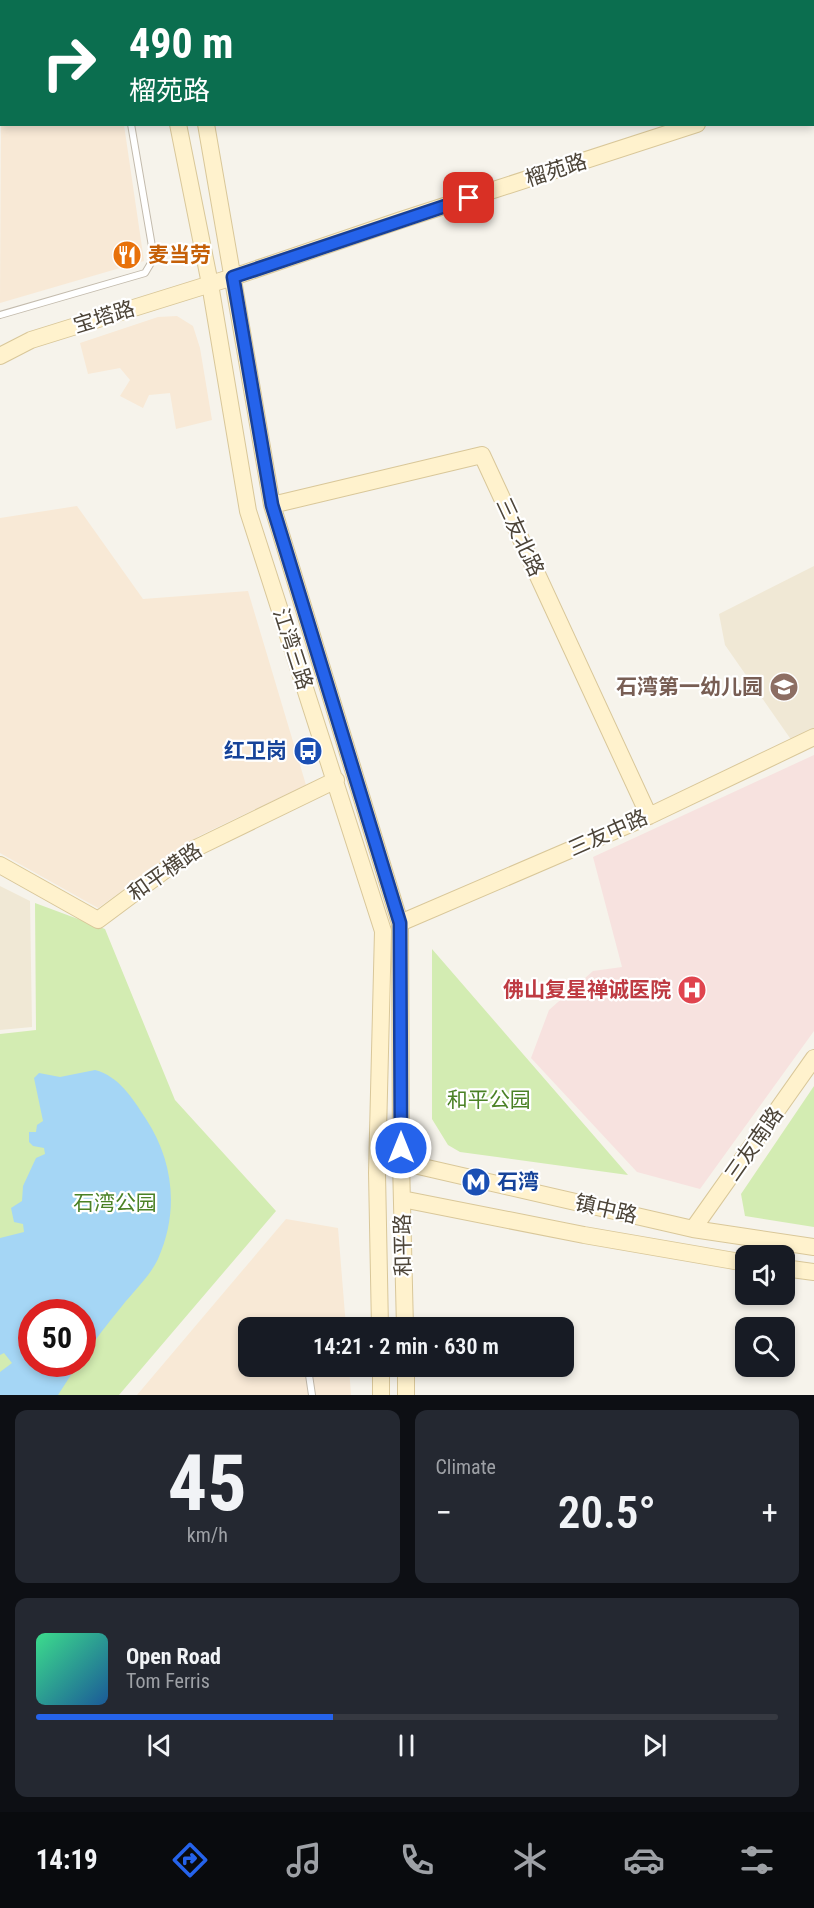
<!DOCTYPE html>
<meta charset="utf-8">
<style>
:root{--surface:#171b24;--page:#242831;--text:#f1f3f6;--muted:#9ea1a6;--line:#363941;--accent:#2563eb}
body{margin:0;font-family:"Roboto Condensed","Noto Sans SC",sans-serif;background:var(--page);color:var(--text);height:100vh;display:flex;flex-direction:column;font-size:22px;white-space:nowrap}
*{box-sizing:border-box;margin:0}
p{font-size:20px;color:var(--muted)}
.icon{flex:none;width:33px;height:33px;fill:none;stroke:currentColor;stroke-width:2;stroke-linecap:round;stroke-linejoin:round}
.map{position:relative;height:1395px;overflow:hidden}
.sheet{display:flex;flex-direction:column;gap:15px;padding:15px;background:#0d0f14;flex:1}
.sheet>*{flex:none}
.top-card{position:absolute;left:0px;top:0px;width:814px;height:126px;box-shadow:0 3px 9px #0003;background:#0b6e4f;color:#fff;overflow:hidden}
.buttons{position:absolute;left:735px;top:1245px;display:grid;gap:12px}
.buttons a{display:grid;place-items:center;width:60px;height:60px;border-radius:12px;background:var(--surface);box-shadow:0 3px 9px #0003;font-size:30px}
.speed{position:absolute;left:18px;top:1299px;display:flex;gap:12px;font-size:30px;font-weight:700;text-align:center}
.speed>*{display:grid;place-content:center;width:78px;height:78px;border-radius:50%;background:var(--surface);box-shadow:0 3px 9px #0003;line-height:1}
.speed .limit{border:9px solid #d22;background:#fff;color:#111}
.pin{position:absolute;display:grid;place-items:center;width:51px;height:51px;color:#fff;margin:-26px;border-radius:12px;box-shadow:0 3px 9px #0006}
.me{position:absolute;width:66px;margin:-33px;rotate:0deg;stroke-linejoin:round;filter:drop-shadow(0 0 4px #0008)}
.turn{display:flex;align-items:center;gap:21px;height:126px;padding:0 30px;font-size:27px}
.turn .icon{width:78px;height:78px;stroke-width:2.5}
.turn b{display:block;font-size:42px;line-height:51px}
.big{font-size:45px;font-weight:600;line-height:1.1}
.sheet .widget{flex:1;display:flex;flex-direction:column;justify-content:center;gap:9px;min-width:0;padding:0 21px;border-radius:12px;background:var(--page)}
.sheet .dial{align-items:center;gap:0}
.dial b{font-size:78px;line-height:1}
.song{display:flex;align-items:center;gap:18px}
.cover{width:72px;height:72px;border-radius:9px;background:linear-gradient(135deg,hsl(150 70% 55%),hsl(210 70% 35%))}
.played{height:6px;border-radius:3px;background:linear-gradient(90deg,var(--accent) 40%,var(--line) 40%)}
.keys{display:flex;justify-content:space-around;direction:ltr}
.heat{display:flex;justify-content:space-between;align-items:center;font-size:33px;direction:ltr}
.sheet .tiles{flex:1;display:grid;gap:15px;grid-template-columns:1fr 1fr}
.widget:last-child{grid-column:span 2}
.trip{position:absolute;left:238px;top:1317px;width:336px;height:60px;border-radius:12px;background:var(--surface);box-shadow:0 3px 9px #0003;font-weight:600;line-height:60px;text-align:center}
.tabs{display:flex;height:96px;justify-content:space-around;align-items:center;background:#090b0e;color:var(--muted)}
.tabs .icon{width:42px;height:42px}
.tabs .on{color:var(--accent)}
.tabs b{font-size:27px;color:var(--text)}
.map>svg:first-child{display:block}
.commercial{fill:#f8e9d6}
.education{fill:#f0e8d5}
.medical{fill:#f7e2df}
.green{fill:#d3ecb2;fill-rule:evenodd}
.water{fill:#a5d6f5}
.lines{fill:none;stroke-linecap:round;stroke-linejoin:round}
.lane-casing{stroke:#c3bbad;stroke-width:8}
.secondary-casing{stroke:#d9c799;stroke-width:18}
.primary-casing{stroke:#ebc064;stroke-width:21}
.lane{stroke:#fff;stroke-width:6}
.secondary{stroke:#fff2cd;stroke-width:16}
.primary{stroke:#ffe19c;stroke-width:20}
.route-casing{stroke:#184099;stroke-width:15}
.route{stroke:#2563eb;stroke-width:10}
.labels{text-anchor:middle;dominant-baseline:central;stroke-width:4.5;stroke-linejoin:round;paint-order:stroke}
.street-label{font-size:21px;fill:#4c4438;stroke:#fff}
.food-label{font-size:21px;font-weight:bold;fill:#c56008;stroke:#fff;text-anchor:start}
.education-label{font-size:21px;font-weight:bold;fill:#785e54;stroke:#fff;text-anchor:end}
.transit-label{font-size:21px;font-weight:bold;fill:#164399;stroke:#fff;text-anchor:end}
.health-label{font-size:21px;font-weight:bold;fill:#be3a42;stroke:#fff;text-anchor:end}
.park-label{font-size:21px;fill:#4b8226;stroke:#fff}
</style>
<div class="map">
<svg width="814" height="1395" viewBox="0 0 814 1395">
<rect width="100%" height="100%" fill="#f6f3eb"/>
<path class="commercial" d="M1,122L2,124L124,125L144,261L0,303Z
M177,316L193,326L200,348L212,420L176,429L170,393L149,395L143,408L120,396L130,380L120,368L88,374L80,343L158,317Z
M77,506L143,599L248,591L306,785L199,836L98,908L0,853V518Z
M286,1219L338,1228L346,1327L249,1328V1366L349,1367L351,1395H137Z"/>
<path class="education" d="M814,566V730L792,741L725,645L719,614Z
M0,886L30,901L32,1027L0,1030Z"/>
<path class="medical" d="M814,755V1031L700,1189L637,1172L531,1058L549,1010L593,971L622,967L593,857Z"/>
<path class="green" d="M35,903L105,929L175,1100L276,1211L119,1395H0V1034L36,1030ZM32,1312H82V1364H32Z
M432,949L628,1175L460,1152L448,1145L432,1119Z
M814,1086V1227L745,1216L741,1194Z"/>
<path class="water" d="M95,1070C119,1076 133,1099 146,1119C174,1162 179,1212 158,1259C150,1276 134,1291 122,1306C108,1323 95,1340 83,1357L82,1312H32V1364H78L58,1395H0V1372L12,1363L4,1353L0,1355V1238L24,1232L23,1224L14,1222L11,1208L22,1201L23,1186L36,1158L45,1154L44,1148L33,1146L29,1142V1132H36L37,1125L43,1121L34,1078L39,1073L60,1077Z"/>
<g class="lines">
<g class="lane-casing">
<path id="lane" d="M0,90L2,88
M0,315L145,273L154,258L131,124
M309,1375L312,1395"/>
</g>
<g class="secondary-casing">
<path id="secondary" d="M152,0L153,2
M184,0V2
M813,87H814
M178,124L210,284L248,511L383,931L377,1173L380,1328
M206,124L272,505L400,923L401,1162L405,1328
M0,356L31,340L233,277L401,220L697,124
M272,505L482,455L649,816
M0,865L98,920L192,850L336,780
M400,923L649,816L814,737
M401,1162L693,1229L814,1247
M402,1199L584,1235L746,1263
M693,1229L814,1058
M784,1268L814,1272
M381,1366V1395
M406,1366V1395"/>
</g>
<g class="primary-casing">
<path id="primary" d="M24,2L26,0
M0,32L2,30"/>
</g>
<use href="#lane" class="lane"/>
<use href="#secondary" class="secondary"/>
<use href="#primary" class="primary"/>
</g>
<g class="lines">
<g class="route-casing">
<path id="route" d="M401,1148L400,923L272,505L233,277L469,198"/>
</g>
<use href="#route" class="route"/>
</g>
<defs>
<g id="restaurant-disc" transform="scale(1.5)"><circle r="9.5" fill="#e8710a" stroke="#fff"/><path d="M-5-6h1v4h1v-4h1v4h1v-4h1v5L-1.5 .5V6h-2V.5L-5-1ZM5-6V6H3V1.5H1.5Q1.5-4 5-6Z" fill="#fff"/></g>
<g id="school-disc" transform="scale(1.5)"><circle r="9.5" fill="#8d6e63" stroke="#fff"/><path d="M0-5L7-2L0 1L-7-2ZM-4 1L0 2.5L4 1V4Q0 6-4 4Z" fill="#fff"/></g>
<g id="bus-disc" transform="scale(1.5)"><circle r="9.5" fill="#1a4fb4" stroke="#fff"/><path d="M-5-6H5V4H4V6H2V4H-2V6H-4V4H-5ZM-3.5-4V0h7V-4ZM-3.5 1.2v1.5H-2V1.2ZM2 1.2v1.5H3.5V1.2Z" fill="#fff"/></g>
<g id="hospital-disc" transform="scale(1.5)"><circle r="9.5" fill="#e0444e" stroke="#fff"/><path d="M-5-5h3v3.5h4V-5h3V5h-3V1.5h-4V5h-3Z" fill="#fff"/></g>
<g id="metro-disc" transform="scale(1.5)"><circle r="9.5" fill="#1a4fb4" stroke="#fff"/><path d="M-5.5 5V-5H-3L0 0L3-5H5.5V5H3V-.5L0 4L-3-.5V5Z" fill="#fff"/></g>
</defs>
<g fill-rule="evenodd">
<use href="#restaurant-disc" x="127" y="255"/>
<use href="#school-disc" x="784" y="687"/>
<use href="#bus-disc" x="308" y="751"/>
<use href="#hospital-disc" x="692" y="990"/>
<use href="#metro-disc" x="476" y="1182"/>
</g>
<g class="labels">
<g class="street-label">
<text transform="translate(556 170) rotate(-18)">榴苑路</text>
<text transform="translate(104 317) rotate(-17)">宝塔路</text>
<text transform="translate(520 537) rotate(65)">三友北路</text>
<text transform="translate(293 649) rotate(72)">江湾三路</text>
<text transform="translate(608 833) rotate(-24)">三友中路</text>
<text transform="translate(165 872) rotate(-35)">和平横路</text>
<text transform="translate(754 1144) rotate(-55)">三友南路</text>
<text transform="translate(606 1209) rotate(13)">镇中路</text>
<text transform="translate(403 1245) rotate(-91)">和平路</text>
</g>
<g class="food-label">
<text x="148" y="255">麦当劳</text>
</g>
<g class="education-label">
<text x="763" y="687">石湾第一幼儿园</text>
</g>
<g class="transit-label">
<text x="287" y="751">红卫岗</text>
<text x="497" y="1182" text-anchor="start">石湾</text>
</g>
<g class="health-label">
<text x="671" y="990">佛山复星禅诚医院</text>
</g>
<g class="park-label">
<text x="489" y="1100">和平公园</text>
<text x="115" y="1203">石湾公园</text>
</g>
</g>
</svg>
<div class="buttons">
<a><svg class="icon" aria-label="sound" viewBox="0 0 24 24"><path d="M4 9h4l5-4v14l-5-4H4zM17 9q2 3 0 6"/></svg></a>
<a><svg class="icon" aria-label="search" viewBox="0 0 24 24"><circle cx="10" cy="10" r="6"/><path d="M15 15l6 6"/></svg></a>
</div>
<div class="speed"><div class="limit">50</div></div>
<div class="pin" style="left:469px;top:198px;background:#d93025"><svg class="icon" aria-label="arrive" viewBox="0 0 24 24"><path d="M6 21V4h12l-3 4 3 4H6"/></svg></div>
<svg class="me" style="left:401px;top:1148px" viewBox="-20 -20 40 40"><circle r="17" fill="#2563eb" stroke="#fff" stroke-width="3"/><path d="M0-11L8 9 0 5-8 9z" fill="#fff"/></svg>
<div class="trip">14:21 · 2 min · 630 m</div>
<div class="top-card">
<div class="turn"><svg class="icon" aria-label="right" viewBox="0 0 24 24"><path d="M7 20v-9h11M14 6l5 5-5 5"/></svg><div><b>490 m</b>榴苑路</div></div>
</div>
</div>
<section class="sheet">
<div class="tiles">
<div class="widget dial"><b>45</b><p>km/h</p></div>
<div class="widget"><p>Climate</p>
<div class="heat"><a>−</a><b class="big">20.5°</b><a>+</a></div>
</div>
<div class="widget">
<div class="song"><i class="cover"></i><div><b>Open Road</b><p>Tom Ferris</p></div></div>
<div class="played"></div>
<div class="keys"><svg class="icon" aria-label="previous" viewBox="0 0 24 24"><path d="M18 5L8 12l10 7zM5 5v14"/></svg><svg class="icon" aria-label="pause" viewBox="0 0 24 24"><path d="M8 5v14M16 5v14"/></svg><svg class="icon" aria-label="next" viewBox="0 0 24 24"><path d="M6 5l10 7-10 7zM19 5v14"/></svg></div>
</div>
</div>
</section>
<nav class="tabs">
<b>14:19</b>
<svg class="icon on" aria-label="directions" viewBox="0 0 24 24"><path d="M12 3l9 9-9 9-9-9zM9 14v-3h6M13 9l2 2-2 2"/></svg>
<svg class="icon" aria-label="music" viewBox="0 0 24 24"><path d="M9 18V5l10-2v13"/><circle cx="6" cy="18" r="3"/><circle cx="16" cy="16" r="3"/></svg>
<svg class="icon" aria-label="phone" viewBox="0 0 24 24"><path d="M5 4h4l2 5-3 2q2 4 5 5l2-3 5 2v4C11 20 4 13 5 4z"/></svg>
<svg class="icon" aria-label="climate" viewBox="0 0 24 24"><path d="M12 3v18M4 7l16 10M4 17L20 7"/></svg>
<svg class="icon" aria-label="car" viewBox="0 0 24 24"><path d="M5 17H2v-5l4-1 3-4h7l3 4 3 1v5h-3M9 17h6M6 11h13"/><circle cx="7" cy="17" r="2"/><circle cx="17" cy="17" r="2"/></svg>
<svg class="icon" aria-label="filters" viewBox="0 0 24 24"><path d="M4 7h16M4 17h16"/><circle cx="9" cy="7" r="2"/><circle cx="15" cy="17" r="2"/></svg>
</nav>
